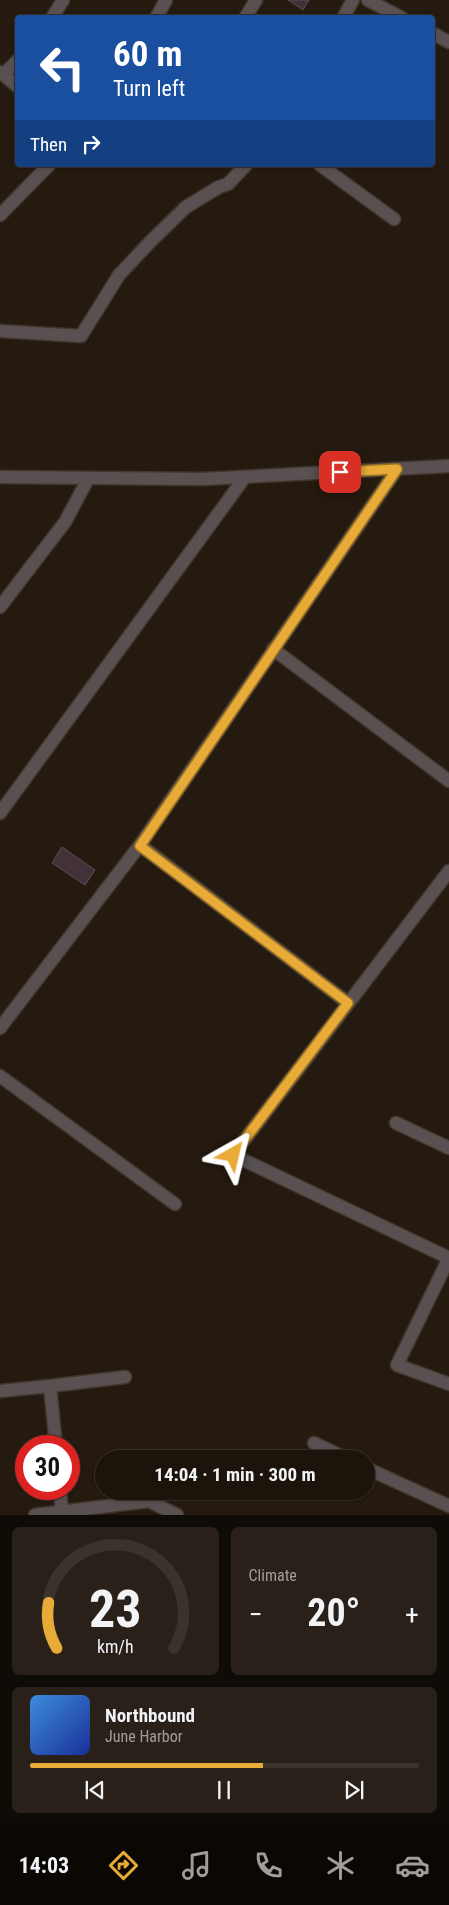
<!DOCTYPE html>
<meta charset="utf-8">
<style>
:root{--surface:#1c140b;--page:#292119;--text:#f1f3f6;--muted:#a09e9d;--line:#3a332c;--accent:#e8ab37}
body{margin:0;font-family:"Roboto Condensed",sans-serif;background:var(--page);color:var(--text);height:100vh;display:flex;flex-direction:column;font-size:19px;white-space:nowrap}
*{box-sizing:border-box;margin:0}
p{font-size:16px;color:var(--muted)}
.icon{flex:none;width:28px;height:28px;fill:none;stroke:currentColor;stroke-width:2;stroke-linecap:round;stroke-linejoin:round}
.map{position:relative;height:1515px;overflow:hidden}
.panel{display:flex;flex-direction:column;gap:12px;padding:12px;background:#0f0b06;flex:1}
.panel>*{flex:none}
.banner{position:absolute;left:15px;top:15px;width:420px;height:152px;border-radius:5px;box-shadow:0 1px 4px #0004,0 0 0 1px var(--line);background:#1a4fa0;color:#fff;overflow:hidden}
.speed{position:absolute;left:15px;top:1435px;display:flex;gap:10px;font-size:25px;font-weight:700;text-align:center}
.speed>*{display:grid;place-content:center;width:65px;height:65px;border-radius:50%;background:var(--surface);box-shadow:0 1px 4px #0004,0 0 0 1px var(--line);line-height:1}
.speed .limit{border:8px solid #d22;background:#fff;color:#111}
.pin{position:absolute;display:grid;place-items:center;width:42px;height:42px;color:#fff;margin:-21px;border-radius:10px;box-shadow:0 2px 8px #0006}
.me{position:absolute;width:55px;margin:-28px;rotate:37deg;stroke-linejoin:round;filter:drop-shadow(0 0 4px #0008)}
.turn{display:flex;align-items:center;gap:18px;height:105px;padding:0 15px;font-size:22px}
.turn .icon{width:65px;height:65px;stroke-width:2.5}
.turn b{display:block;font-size:35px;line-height:42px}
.then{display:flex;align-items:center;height:48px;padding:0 15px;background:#0003;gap:10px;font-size:19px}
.big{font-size:38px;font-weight:700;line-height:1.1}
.panel .card{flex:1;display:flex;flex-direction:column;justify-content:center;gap:8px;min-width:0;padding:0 18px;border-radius:8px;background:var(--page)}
.panel .dial{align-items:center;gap:0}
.dial svg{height:130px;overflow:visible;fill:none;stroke:var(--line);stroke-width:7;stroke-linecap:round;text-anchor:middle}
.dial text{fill:var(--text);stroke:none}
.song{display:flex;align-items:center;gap:15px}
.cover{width:60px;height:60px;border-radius:8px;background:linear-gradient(135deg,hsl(210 70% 55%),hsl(230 70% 35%))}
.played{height:5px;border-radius:2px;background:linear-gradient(90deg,var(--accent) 60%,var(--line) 60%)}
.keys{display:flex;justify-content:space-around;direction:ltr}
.heat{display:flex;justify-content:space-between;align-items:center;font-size:28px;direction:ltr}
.panel .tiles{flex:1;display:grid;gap:12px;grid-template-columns:1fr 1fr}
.card:last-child{grid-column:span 2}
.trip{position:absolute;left:95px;top:1450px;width:280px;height:50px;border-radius:25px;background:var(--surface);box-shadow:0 1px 4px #0004,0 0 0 1px var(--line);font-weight:700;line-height:50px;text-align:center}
.tabs{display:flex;height:80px;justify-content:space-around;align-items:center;background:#0b0804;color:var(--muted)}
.tabs .icon{width:35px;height:35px}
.tabs .current{color:var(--accent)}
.tabs b{font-size:22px;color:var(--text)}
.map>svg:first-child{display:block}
.building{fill:#423138;stroke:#5f4d55}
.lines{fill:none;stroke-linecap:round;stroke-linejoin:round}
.minor-casing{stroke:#42372d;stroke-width:15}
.minor{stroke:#595151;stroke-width:12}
.route-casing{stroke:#976f24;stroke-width:12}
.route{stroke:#e8ab37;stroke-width:9}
</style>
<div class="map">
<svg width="449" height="1515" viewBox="0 0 449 1515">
<rect width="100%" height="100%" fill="#251a0f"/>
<path class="building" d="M288,0H309L303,10Z
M62,847L95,870L85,885L52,863Z"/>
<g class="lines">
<g class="minor-casing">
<path id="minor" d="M368,0L402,18
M52,18L63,0
M156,18L166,0
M245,18L256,0
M343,18L353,0
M432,33L449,42
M0,72L18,87
M3,75L18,60
M320,165L394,219
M0,215L49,165
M0,331L81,336L119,275L150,242L186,207L219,187L228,184L246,165
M0,477L202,479L449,466
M0,607L65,522L88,479
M273,649L449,781
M0,813L245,477
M140,845L348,1003
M0,1028L140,845L397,469
M0,1076L175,1204
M396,1123L449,1148
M449,1258L233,1155L449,871
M449,1258L397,1365L449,1384
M50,1386L125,1377
M0,1391L50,1386L56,1446
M314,1443L347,1459
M366,1468L449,1506
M60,1489L62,1512
M35,1515L149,1501L177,1515"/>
</g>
<use href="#minor" class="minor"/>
</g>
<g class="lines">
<g class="route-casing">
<path id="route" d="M233,1155L348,1003L140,846L397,469L340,472"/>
</g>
<use href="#route" class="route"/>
</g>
</svg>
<div class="speed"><div class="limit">30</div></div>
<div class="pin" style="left:340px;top:472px;background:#d93025"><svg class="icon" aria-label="arrive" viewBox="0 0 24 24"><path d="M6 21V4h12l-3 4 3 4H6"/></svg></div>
<svg class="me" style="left:233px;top:1155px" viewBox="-20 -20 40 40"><path d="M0-17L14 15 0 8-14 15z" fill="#e8ab37" stroke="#fff" stroke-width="4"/></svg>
<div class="trip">14:04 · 1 min · 300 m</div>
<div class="banner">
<div class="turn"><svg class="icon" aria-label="left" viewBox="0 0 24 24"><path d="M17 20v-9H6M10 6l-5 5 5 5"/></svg><div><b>60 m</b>Turn left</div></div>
<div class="then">Then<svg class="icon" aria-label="right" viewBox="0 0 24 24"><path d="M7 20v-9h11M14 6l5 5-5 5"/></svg></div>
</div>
</div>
<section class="panel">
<div class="tiles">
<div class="card dial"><svg viewBox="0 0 100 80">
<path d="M14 69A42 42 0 1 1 86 69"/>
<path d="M14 69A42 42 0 0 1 9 41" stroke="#e8ab37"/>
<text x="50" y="56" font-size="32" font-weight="700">23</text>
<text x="50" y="72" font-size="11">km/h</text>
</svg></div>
<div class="card"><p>Climate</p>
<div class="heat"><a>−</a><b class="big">20°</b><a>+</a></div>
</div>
<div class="card">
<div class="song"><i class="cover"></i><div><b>Northbound</b><p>June Harbor</p></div></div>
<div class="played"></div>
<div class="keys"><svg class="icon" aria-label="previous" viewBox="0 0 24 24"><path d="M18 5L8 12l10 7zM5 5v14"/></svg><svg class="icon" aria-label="pause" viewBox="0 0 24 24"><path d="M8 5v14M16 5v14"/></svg><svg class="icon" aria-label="next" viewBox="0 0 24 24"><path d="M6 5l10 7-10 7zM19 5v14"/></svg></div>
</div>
</div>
</section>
<nav class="tabs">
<b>14:03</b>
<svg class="icon current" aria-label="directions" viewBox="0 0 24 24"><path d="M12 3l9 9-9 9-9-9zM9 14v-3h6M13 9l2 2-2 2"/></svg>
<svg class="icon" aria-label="music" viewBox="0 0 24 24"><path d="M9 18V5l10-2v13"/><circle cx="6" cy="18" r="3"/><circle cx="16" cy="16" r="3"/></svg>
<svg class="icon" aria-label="phone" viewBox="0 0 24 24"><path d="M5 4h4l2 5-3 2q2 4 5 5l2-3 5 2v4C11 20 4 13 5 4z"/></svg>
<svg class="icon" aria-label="climate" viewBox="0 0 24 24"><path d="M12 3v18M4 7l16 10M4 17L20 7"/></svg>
<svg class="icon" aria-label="car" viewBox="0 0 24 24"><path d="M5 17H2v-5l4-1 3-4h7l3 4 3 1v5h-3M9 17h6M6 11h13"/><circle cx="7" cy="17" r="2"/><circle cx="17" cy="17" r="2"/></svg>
</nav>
